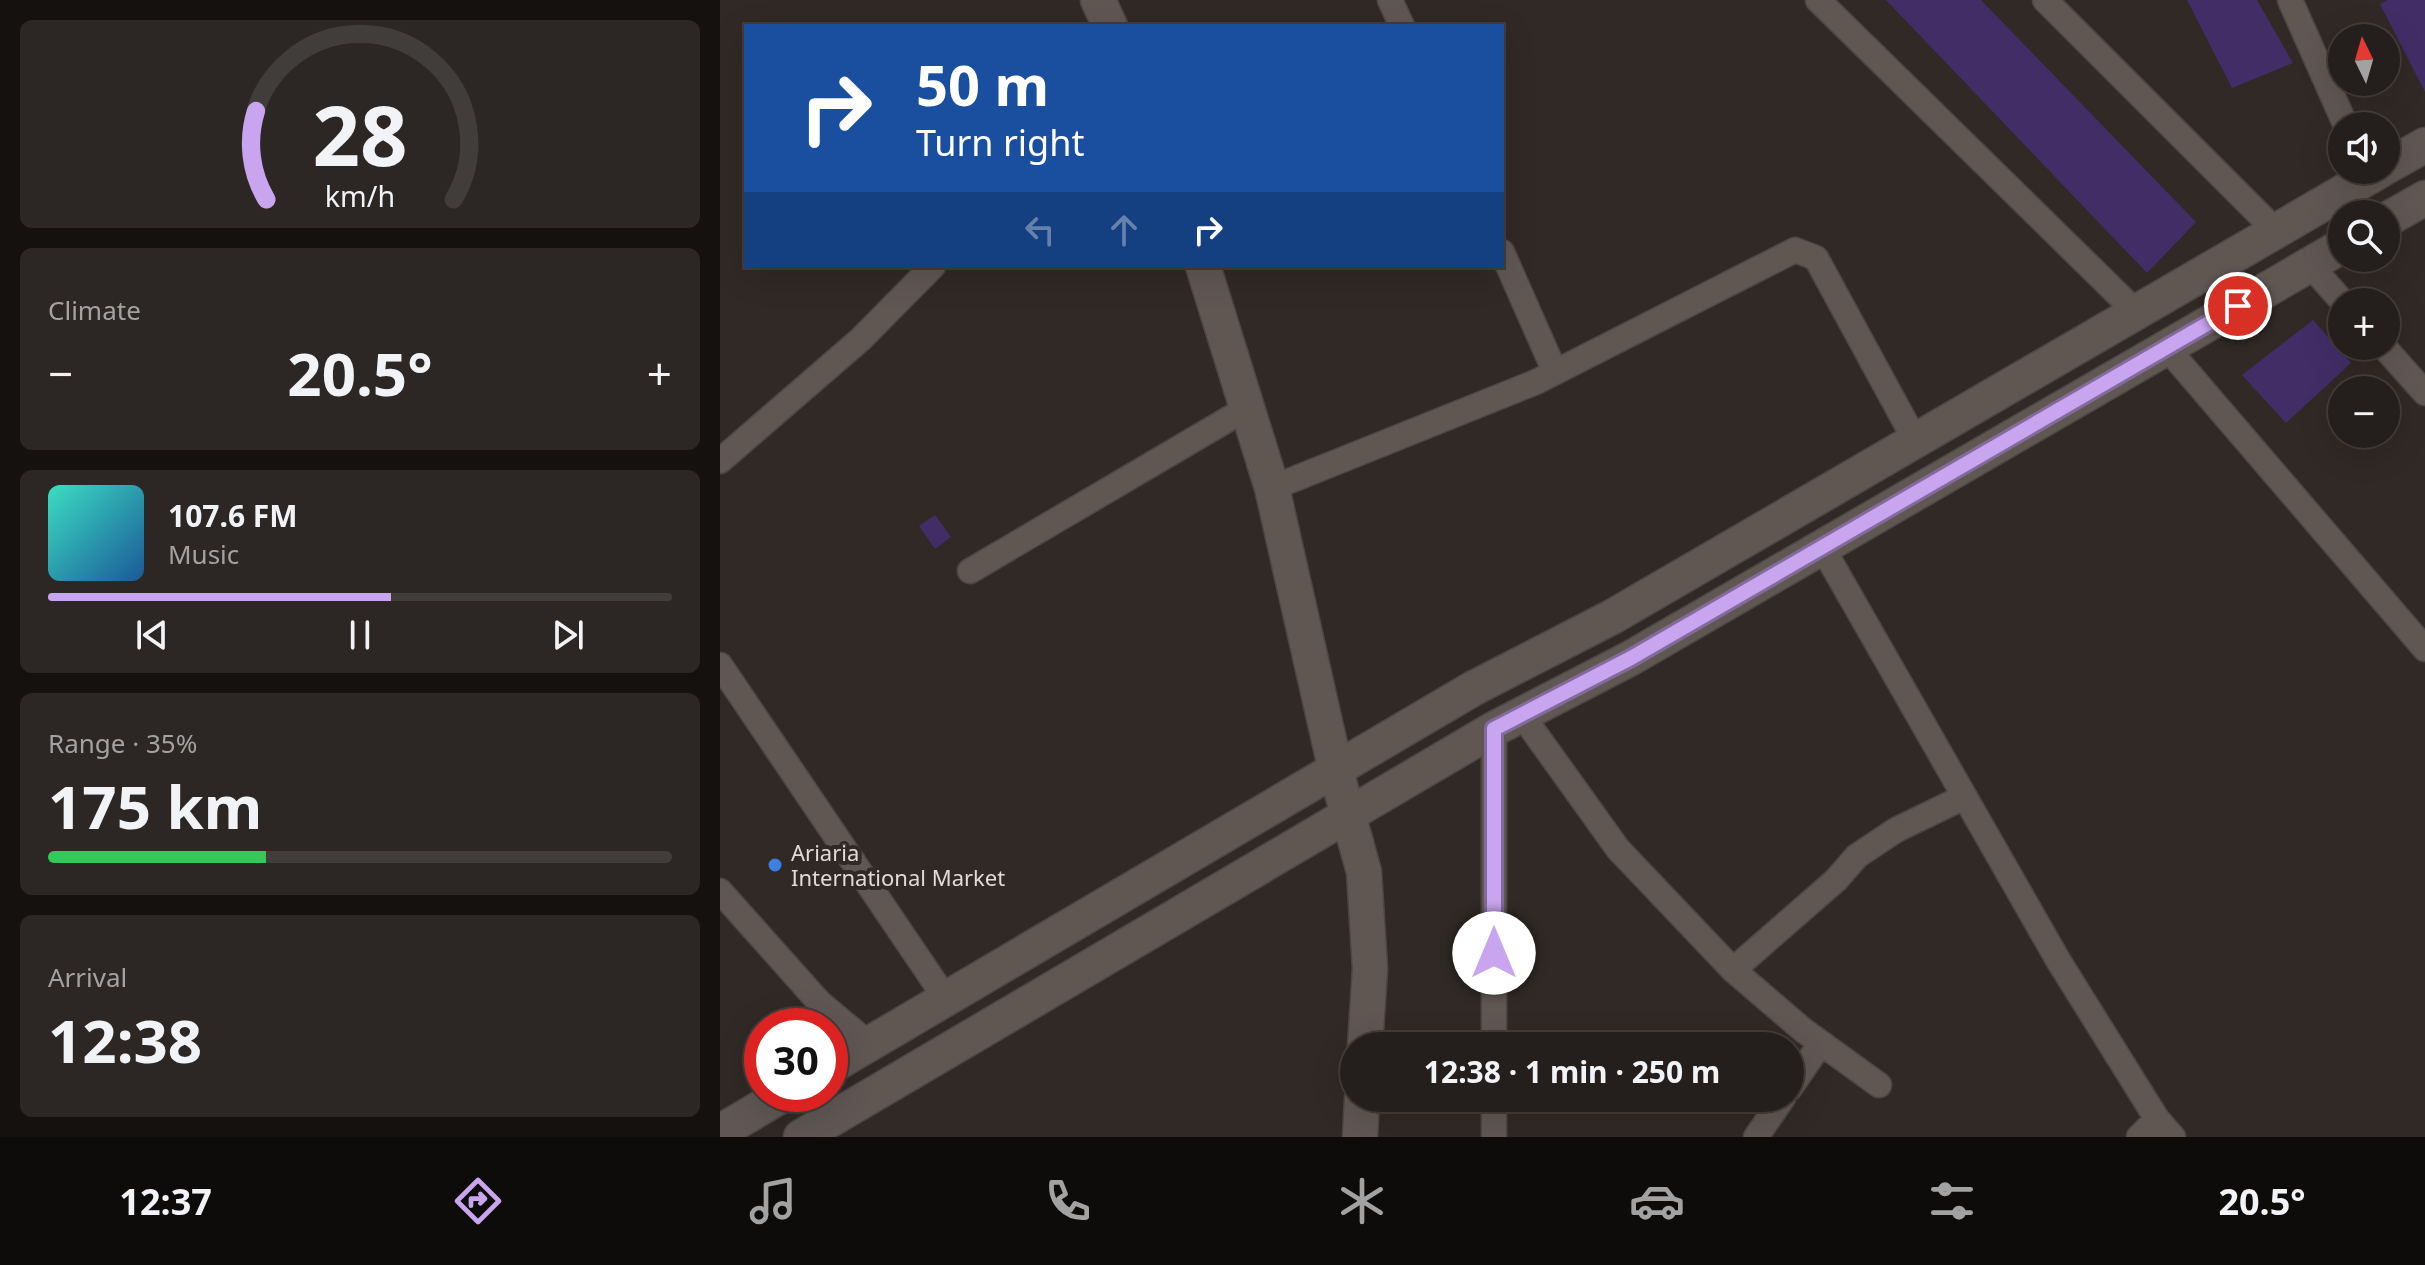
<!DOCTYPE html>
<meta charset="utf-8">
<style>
:root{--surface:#241f1c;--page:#2c2725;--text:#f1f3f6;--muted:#a3a2a3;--line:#413d3b;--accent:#c8a5ee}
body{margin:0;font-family:"Noto Sans",sans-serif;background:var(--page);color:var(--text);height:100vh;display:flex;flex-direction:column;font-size:30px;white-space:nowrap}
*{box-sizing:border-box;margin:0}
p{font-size:26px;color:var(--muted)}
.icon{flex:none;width:44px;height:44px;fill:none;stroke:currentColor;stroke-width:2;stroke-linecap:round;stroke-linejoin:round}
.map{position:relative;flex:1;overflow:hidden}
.drawer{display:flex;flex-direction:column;gap:20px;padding:20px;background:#14110f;width:720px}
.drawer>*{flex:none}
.top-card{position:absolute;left:24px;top:24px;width:760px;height:244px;border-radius:0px;box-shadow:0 8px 32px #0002,0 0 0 2px var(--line);background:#1a4fa0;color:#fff;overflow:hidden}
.needle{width:52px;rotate:355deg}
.controls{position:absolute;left:1608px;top:24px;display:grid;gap:16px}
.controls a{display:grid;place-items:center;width:72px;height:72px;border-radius:50%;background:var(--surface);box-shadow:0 8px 32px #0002,0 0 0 2px var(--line);font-size:40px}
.speed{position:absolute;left:24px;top:1008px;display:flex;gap:16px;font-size:40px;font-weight:700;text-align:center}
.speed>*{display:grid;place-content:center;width:104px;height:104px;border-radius:50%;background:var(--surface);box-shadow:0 8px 32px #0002,0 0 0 2px var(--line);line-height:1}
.speed .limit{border:12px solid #d22;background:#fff;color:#111}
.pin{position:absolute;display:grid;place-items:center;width:68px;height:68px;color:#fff;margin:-34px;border:4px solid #fff;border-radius:50%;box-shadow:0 2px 8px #0007}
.me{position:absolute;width:88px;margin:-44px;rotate:0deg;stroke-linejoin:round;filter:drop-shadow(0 0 6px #0008)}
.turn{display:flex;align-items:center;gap:28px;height:168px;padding:0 40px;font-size:36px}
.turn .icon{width:104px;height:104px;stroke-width:2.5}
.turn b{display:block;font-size:56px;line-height:68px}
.lanes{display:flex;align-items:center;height:76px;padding:0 40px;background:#0003;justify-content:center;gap:40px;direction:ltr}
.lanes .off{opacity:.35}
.big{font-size:60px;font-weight:700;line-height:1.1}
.drawer .card{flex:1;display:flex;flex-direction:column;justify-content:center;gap:12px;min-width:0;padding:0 28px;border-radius:12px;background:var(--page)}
.drawer .dial{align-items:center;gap:0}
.dial svg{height:208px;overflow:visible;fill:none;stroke:var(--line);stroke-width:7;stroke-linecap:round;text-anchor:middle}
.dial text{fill:var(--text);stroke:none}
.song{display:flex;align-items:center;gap:24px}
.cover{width:96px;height:96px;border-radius:12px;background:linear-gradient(135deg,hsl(170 70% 55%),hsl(210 70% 35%))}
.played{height:8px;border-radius:4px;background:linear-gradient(90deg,var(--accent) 55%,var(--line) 55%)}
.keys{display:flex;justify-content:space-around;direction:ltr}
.heat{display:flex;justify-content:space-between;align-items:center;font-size:44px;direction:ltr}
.charge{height:12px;border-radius:6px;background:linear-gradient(90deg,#34c759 35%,var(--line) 0)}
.trip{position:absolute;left:620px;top:1032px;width:464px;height:80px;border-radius:40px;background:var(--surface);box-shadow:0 8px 32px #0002,0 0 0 2px var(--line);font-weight:700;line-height:80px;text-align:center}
.dock{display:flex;height:128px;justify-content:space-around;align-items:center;background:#0e0c0b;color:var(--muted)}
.dock .icon{width:56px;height:56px}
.dock .selected{color:var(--accent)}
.dock b{font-size:36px;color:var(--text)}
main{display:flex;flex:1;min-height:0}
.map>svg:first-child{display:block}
.building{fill:#432d67}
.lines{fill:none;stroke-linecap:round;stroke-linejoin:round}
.street-casing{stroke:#4c4643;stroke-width:27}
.secondary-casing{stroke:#4c4643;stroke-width:37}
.street{stroke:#605753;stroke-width:24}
.secondary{stroke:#605753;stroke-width:34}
.route-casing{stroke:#826b9b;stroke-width:20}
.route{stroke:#c8a5ee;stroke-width:14}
.shop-dot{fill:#3f7fe0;stroke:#302925;stroke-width:3}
.labels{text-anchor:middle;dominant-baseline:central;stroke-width:8;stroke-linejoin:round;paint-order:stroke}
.poi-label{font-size:22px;fill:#e0dbd9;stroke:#302925;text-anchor:start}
</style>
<main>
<section class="drawer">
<div class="card dial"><svg viewBox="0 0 100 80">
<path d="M14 69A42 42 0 1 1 86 69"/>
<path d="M14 69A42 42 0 0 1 10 35" stroke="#c8a5ee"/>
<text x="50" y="56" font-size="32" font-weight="700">28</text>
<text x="50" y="72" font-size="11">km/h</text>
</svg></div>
<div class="card"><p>Climate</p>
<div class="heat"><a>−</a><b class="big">20.5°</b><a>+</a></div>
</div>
<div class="card">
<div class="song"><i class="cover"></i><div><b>107.6 FM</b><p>Music</p></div></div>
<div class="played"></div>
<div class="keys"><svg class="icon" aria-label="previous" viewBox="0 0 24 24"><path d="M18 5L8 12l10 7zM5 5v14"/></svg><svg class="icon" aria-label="pause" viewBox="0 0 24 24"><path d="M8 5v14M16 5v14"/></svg><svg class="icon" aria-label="next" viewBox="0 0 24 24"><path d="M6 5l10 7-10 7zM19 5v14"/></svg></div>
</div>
<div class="card"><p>Range · 35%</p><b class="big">175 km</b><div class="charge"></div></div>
<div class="card"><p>Arrival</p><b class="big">12:38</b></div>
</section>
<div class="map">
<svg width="1705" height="1137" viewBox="0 0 1705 1137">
<rect width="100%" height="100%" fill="#302925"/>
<path class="building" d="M1166,0H1261L1476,222L1427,273Z
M1467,0H1537L1573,63L1512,88Z
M1668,0H1705V92L1660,4Z
M1593,320L1631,363L1566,423L1522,375Z
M215,515L231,537L215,549L199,526Z"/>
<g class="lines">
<g class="street-casing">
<path id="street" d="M670,0L682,26
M1098,0L1416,312
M1325,0L1556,231
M1570,0L1626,126
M782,252L835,372
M1590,265L1623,302
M1663,346L1705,393
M1446,347L1705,649
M0,461L141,339L213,266
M552,488L816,382L1075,250L1096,258L1195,440
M1102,547L1338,960L1437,1119L1453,1137
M250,571L529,407
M0,665L226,999
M802,715L898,849L1013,970L1083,1030L1159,1085
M774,729V1046
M0,891L99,1002L149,1044
M1013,970L1116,880L1137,856L1176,830L1244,797
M1070,1088L1101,1043
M774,1137V1098
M1036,1137L1063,1098
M1419,1137L1437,1119"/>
</g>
<g class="secondary-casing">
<path id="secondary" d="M378,0L390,26
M1666,167L1705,145
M1666,220L1705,198
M483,266L552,488L616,771L644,872L650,969L645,1046
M110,1067L754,688L892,617L1661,170
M0,1132L64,1094
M81,1137L774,729L911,658L1622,246
M640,1137L642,1098"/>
</g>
<use href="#street" class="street"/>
<use href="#secondary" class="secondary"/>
</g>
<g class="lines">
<g class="route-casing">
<path id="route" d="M774,953V729L911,658L1518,306"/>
</g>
<use href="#route" class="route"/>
</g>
<circle class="shop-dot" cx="55" cy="865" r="8"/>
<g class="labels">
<g class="poi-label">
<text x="71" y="852">Ariaria<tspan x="71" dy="25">International Market</tspan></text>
</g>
</g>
</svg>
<div class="controls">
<a><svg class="needle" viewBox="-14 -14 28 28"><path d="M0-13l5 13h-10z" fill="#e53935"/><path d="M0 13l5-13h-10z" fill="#a3a2a3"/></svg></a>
<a><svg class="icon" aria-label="sound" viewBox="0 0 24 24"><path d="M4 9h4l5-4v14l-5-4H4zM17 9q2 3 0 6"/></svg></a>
<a><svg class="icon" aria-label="search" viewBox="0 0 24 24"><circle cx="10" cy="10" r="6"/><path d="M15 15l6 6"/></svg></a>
<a>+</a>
<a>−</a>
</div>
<div class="speed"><div class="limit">30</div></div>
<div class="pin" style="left:1518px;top:306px;background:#d93025"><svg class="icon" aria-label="arrive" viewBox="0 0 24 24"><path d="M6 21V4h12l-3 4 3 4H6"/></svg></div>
<svg class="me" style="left:774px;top:953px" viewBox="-20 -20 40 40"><circle r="19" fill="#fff"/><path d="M0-13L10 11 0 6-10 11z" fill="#c8a5ee"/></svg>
<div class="trip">12:38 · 1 min · 250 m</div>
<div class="top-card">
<div class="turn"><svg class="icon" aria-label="right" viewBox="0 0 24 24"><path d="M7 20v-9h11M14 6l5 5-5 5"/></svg><div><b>50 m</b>Turn right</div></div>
<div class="lanes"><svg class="icon off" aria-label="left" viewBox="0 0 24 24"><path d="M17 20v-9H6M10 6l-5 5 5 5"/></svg><svg class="icon off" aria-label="ahead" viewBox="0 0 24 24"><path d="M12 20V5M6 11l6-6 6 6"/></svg><svg class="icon" aria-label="right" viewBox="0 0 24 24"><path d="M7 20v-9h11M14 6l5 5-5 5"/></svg></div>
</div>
</div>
</main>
<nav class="dock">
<b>12:37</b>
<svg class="icon selected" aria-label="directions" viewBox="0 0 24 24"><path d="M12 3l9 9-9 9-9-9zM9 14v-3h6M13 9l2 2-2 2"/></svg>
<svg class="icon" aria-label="music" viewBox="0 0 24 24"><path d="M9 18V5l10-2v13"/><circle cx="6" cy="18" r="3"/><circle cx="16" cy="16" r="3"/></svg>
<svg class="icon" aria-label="phone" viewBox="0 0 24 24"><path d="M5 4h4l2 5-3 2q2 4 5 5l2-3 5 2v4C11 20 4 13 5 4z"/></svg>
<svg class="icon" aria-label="climate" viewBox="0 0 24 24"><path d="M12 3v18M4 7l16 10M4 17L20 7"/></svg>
<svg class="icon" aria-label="car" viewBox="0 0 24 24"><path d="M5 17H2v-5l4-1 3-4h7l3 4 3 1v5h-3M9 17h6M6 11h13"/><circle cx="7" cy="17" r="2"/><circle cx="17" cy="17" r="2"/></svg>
<svg class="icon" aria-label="filters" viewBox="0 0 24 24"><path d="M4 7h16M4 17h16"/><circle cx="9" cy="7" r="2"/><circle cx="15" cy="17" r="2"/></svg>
<b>20.5°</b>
</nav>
